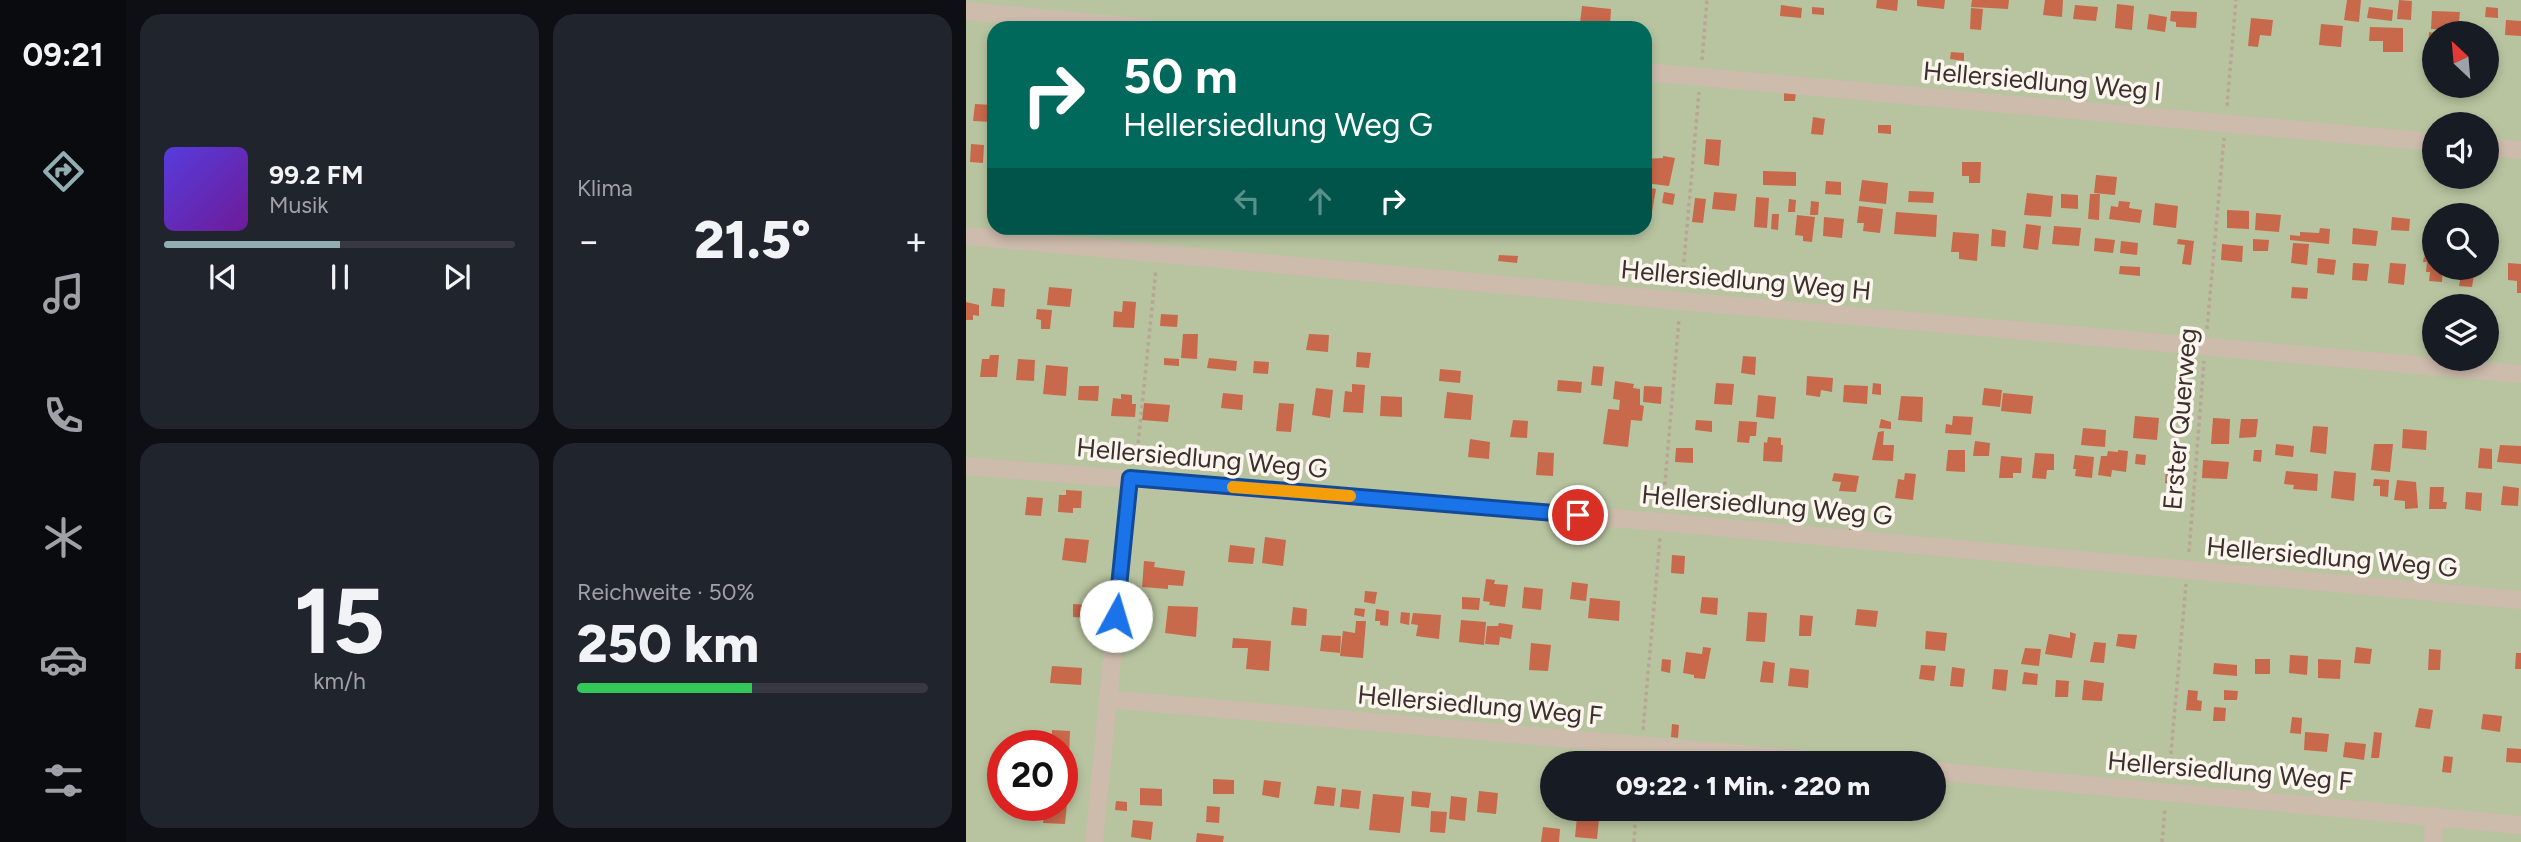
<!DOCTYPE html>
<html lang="de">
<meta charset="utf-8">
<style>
:root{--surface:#171b24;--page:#20242c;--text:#f1f3f6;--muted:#9ea1a6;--line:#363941;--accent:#92aeb2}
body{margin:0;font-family:Figtree,sans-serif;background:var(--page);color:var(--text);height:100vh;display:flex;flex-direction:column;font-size:26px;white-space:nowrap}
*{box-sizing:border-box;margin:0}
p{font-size:23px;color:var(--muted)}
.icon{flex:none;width:38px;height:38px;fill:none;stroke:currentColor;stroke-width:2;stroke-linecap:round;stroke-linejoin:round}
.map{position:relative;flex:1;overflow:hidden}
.sheet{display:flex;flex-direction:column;gap:14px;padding:14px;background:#0d0f14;width:840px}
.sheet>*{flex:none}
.top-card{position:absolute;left:21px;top:21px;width:665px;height:214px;border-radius:21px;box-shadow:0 4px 10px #0003;background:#00695c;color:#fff;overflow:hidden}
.needle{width:46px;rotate:334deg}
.controls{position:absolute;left:1456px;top:21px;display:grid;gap:14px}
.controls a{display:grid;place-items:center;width:77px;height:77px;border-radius:50%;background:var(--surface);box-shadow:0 4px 10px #0003;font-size:35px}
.speed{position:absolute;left:21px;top:730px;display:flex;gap:14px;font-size:35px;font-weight:700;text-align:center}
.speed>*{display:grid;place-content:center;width:91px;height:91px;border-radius:50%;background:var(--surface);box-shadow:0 4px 10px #0003;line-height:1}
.speed .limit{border:10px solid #d22;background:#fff;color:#111}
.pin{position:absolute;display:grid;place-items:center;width:60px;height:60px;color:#fff;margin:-30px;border:4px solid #fff;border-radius:50%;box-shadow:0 2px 7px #0007}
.me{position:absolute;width:77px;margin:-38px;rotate:6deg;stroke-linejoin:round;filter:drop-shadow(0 0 5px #0008)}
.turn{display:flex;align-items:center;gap:24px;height:147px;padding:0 21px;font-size:32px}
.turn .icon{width:91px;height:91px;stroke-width:2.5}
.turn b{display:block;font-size:49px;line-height:60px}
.lanes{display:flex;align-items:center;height:66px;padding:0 21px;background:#0003;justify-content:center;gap:35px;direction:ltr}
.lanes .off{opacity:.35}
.big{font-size:52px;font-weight:800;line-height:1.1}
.sheet .card{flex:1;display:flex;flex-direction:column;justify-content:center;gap:10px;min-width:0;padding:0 24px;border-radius:21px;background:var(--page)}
.sheet .dial{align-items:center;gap:0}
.dial b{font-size:91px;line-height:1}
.song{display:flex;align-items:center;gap:21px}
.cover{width:84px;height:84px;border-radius:10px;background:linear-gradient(135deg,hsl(250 70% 55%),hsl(280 70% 35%))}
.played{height:7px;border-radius:4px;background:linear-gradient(90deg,var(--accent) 50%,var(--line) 50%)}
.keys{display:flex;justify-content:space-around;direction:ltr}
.heat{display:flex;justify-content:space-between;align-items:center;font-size:38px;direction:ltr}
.charge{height:10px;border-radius:5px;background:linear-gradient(90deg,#34c759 50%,var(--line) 0)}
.sheet .tiles{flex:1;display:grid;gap:14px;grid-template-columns:repeat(2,1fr)}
.trip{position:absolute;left:574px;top:751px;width:406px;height:70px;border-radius:35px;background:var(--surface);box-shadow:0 4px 10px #0003;font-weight:800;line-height:70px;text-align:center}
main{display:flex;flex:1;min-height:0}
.tab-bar{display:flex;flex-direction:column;width:126px;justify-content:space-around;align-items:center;background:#090b0e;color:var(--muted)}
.tab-bar .icon{width:49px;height:49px}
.tab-bar .current{color:var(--accent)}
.tab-bar b{font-size:32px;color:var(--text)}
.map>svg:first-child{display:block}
.green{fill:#b8c4a0;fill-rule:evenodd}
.building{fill:#c8694b}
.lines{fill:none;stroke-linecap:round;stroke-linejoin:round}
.path{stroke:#b9a596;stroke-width:3.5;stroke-dasharray:3.5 3.5;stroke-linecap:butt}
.minor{stroke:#cdbbac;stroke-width:18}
.route-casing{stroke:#114b97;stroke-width:18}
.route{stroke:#1a73e8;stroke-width:12}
.slow{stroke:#f59e0b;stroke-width:12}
.labels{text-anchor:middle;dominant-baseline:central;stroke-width:7;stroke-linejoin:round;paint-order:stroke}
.street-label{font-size:26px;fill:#3b302b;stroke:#fbf5ee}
</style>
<main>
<nav class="tab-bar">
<b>09:21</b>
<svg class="icon current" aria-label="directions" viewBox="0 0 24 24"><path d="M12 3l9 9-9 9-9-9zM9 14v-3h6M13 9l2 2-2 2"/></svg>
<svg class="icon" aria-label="music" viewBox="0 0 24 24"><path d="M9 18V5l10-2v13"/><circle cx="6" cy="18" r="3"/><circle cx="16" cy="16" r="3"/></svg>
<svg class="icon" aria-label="phone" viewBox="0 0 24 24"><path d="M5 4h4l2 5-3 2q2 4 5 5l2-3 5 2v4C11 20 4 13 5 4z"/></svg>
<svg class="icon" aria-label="climate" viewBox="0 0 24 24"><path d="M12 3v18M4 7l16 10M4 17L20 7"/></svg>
<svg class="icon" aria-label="car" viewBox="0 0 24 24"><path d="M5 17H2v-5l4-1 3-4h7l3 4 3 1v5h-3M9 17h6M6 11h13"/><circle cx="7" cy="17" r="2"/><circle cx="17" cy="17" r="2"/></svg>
<svg class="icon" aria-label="filters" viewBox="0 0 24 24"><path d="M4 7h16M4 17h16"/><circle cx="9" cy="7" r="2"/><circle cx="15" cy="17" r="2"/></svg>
</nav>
<section class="sheet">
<div class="tiles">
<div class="card">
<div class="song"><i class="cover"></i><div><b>99.2 FM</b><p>Musik</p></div></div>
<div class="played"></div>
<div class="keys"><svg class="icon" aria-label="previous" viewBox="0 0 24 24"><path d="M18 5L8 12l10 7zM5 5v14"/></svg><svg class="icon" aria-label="pause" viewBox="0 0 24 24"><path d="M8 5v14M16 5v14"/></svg><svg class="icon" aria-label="next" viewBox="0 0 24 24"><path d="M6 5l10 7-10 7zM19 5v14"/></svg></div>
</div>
<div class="card"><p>Klima</p>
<div class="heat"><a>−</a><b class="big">21.5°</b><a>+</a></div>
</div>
<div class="card dial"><b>15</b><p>km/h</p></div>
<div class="card"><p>Reichweite · 50%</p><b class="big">250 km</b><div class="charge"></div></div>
</div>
</section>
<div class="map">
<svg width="1555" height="842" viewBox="0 0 1555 842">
<rect width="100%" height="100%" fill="#f4ebe1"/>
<path class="green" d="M0,0H1555V842H0ZM28,28H679V228H28ZM1468,33H1521V86H1468ZM1468,124H1521V177H1468ZM1468,215H1521V268H1468ZM1468,306H1521V359H1468ZM37,746H96V805H37ZM586,763H968V808H586Z"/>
<path class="building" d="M911,0H932L931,11L910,8Z
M951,0H979L978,9L951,6Z
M1006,0H1043L1042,9L1005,7Z
M1079,0H1097L1096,17L1077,15Z
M1381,0H1395L1393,22L1378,20Z
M1433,0L1446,1L1445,20L1431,19Z
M1151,4L1168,6L1166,30L1149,28Z
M815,5L836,8L835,18L814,16Z
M1109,5L1132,7L1130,21L1107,19Z
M616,6L645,9L644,26L614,23Z
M846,7L858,8V15L846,14Z
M1403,7L1427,10L1426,21L1401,18Z
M1520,7L1532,8V18L1519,17Z
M1005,8L1017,9L1015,30L1004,29Z
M1205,11L1231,12L1230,28L1210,27V22L1204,21Z
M1466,11L1494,12L1493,22H1499L1498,31L1465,29Z
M1183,14L1201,17L1199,32L1181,29Z
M1285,18L1307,20L1305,36L1294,35L1292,47L1282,46Z
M1540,20L1555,21V36L1539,35Z
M1355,24L1377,26L1375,47L1353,45Z
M1404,27L1437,28V52H1417V41H1403Z
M1463,32L1468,33V48H1462Z
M985,52L998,53V61L984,59Z
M989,65L999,66L997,85L981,83V73L989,74Z
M818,91L830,92L829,101H818Z
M9,104L28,105L27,122L7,121Z
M847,117L859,119L857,135L845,134Z
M912,125H925V134L912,133Z
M740,139L755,140L753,166L738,164Z
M5,144L18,145L17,163L4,162Z
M697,156L709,158L703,186L679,183V159L697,158Z
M996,162H1015L1014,183H1003V176H996Z
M797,171L830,172V186L797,185Z
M1130,175L1151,177L1149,195L1128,193Z
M896,180L922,183L920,204L893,201Z
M860,181L875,182V195L859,194Z
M679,187L690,189L685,218L679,217Z
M943,191L968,192L967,203L942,202Z
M698,192L709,194L707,205L696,203Z
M748,192L771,194L769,211L746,209Z
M1061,193L1087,196L1085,217L1058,215Z
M1095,194L1112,195V209L1095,208Z
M1124,194H1134L1133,220L1122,219Z
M790,197L803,198L801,228L788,227Z
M729,198L740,199L737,223L726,222Z
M823,199L830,200L829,212H822Z
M845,201L853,202L852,215H844Z
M1153,201L1164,202L1163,208L1176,210L1174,223L1143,219L1145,206L1152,207Z
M1189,203L1212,206L1210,228L1187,225Z
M893,206L917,209L914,233L897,231L898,223H891Z
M1261,210L1283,211V229L1261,228Z
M930,212L971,215L970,237L928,234Z
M1290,213L1315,215L1313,232L1289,230Z
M806,214H813L812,230L805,229Z
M831,215L849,217L846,242L837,241V236L829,235Z
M858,217L878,219L876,238L857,236Z
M1426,217L1444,219L1443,231L1425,230Z
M1060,224L1075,226L1072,250L1057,248Z
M1088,226L1115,228L1113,246L1086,244Z
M1354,228L1364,229L1363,244L1324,240V235L1334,236V232L1353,233Z
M1387,228L1412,231L1410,246L1386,244Z
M1026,229L1040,231L1039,247L1025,246Z
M987,232L1013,234L1011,261L993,259V252H985Z
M1129,238L1149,240L1147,253L1128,251Z
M1212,239L1228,241L1225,265L1216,264L1219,245L1211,244Z
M1287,239L1303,240L1302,251H1287Z
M1155,241L1172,243L1171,255L1154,253Z
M1327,243L1343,244L1341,265L1325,263Z
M1256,244L1277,246L1276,262L1255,260Z
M533,255L552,256L551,263L532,261Z
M1458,257L1468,258V268H1477L1476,282L1463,281L1464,272H1460L1461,262H1457Z
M1352,258L1370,260L1368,275L1351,273Z
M1387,263L1403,264L1401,281L1386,280Z
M1424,263L1440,264L1438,285L1422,283Z
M1542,263L1555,264V293H1551V281L1542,280Z
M1154,266L1174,267V276L1153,274Z
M1495,274L1508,275L1506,287L1493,286Z
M83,287L106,289L104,307L81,305Z
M1326,287L1342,288L1341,299L1325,298Z
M27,288L39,289L38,307L25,306Z
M157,301L170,302L168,328L147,327L148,311L156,312Z
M0,302L13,305V316L7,315V320H0Z
M71,309L86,310L84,329H75V320L70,319Z
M195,314L212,315L211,327L194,326Z
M217,334H232L231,359L215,358Z
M343,334L363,335L362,352L340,350Z
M391,352L405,353L403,368L390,367Z
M24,355H33L31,377H14L16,359H23Z
M777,356L790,357L789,375L775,373Z
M198,358L213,359V366L198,365Z
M243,358L271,361L270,371L241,368Z
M52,359L69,360L68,381L50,380Z
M288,361L303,362L302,374L287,373Z
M80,365L102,367L100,396L77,394Z
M627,366L638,367L636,386L625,385Z
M474,369L495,371L494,383L473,381Z
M841,376L867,378L866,392L855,390L854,397L840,395Z
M592,380L616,382L615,393L591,391Z
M649,381L668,384L667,388L674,389V405L678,406L676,421L665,420L662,447L637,444L642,409L653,410L654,400L647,399Z
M750,383L768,384L766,405L748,404Z
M907,383L915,384V395L906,394Z
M386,384L399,385L397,413L377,412L379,391L386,392Z
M878,385L902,386L901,404L877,402Z
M113,386H133L132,401L112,400Z
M678,386L696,387L695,404L677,402Z
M350,388L367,390L364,418L346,415Z
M1018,388L1036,390L1034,407L1016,405Z
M481,392L507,395L505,420L478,418Z
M257,393L277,395L276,410L255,408Z
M1037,393L1067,396L1065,414L1035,411Z
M155,394L166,395V404H170L169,417L145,416L147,398L155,399Z
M792,395L810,397L808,419L790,417Z
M415,396L436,397V417L414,416Z
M935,396L957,397L956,422L932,420Z
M178,403L204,405L202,422L176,420Z
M313,403L328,404L325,432L310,431Z
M987,416L1007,417L1005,435L979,433L980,424L986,425Z
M1169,416L1193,418L1191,440L1167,438Z
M1247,418L1264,419L1263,444H1245Z
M915,419L925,422V429L913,428Z
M1275,419H1292L1290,437L1273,438Z
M547,420L562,421L561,438L544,437Z
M730,420L746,421V432L729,430Z
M773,421L791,422L790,436H784L783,443L771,442Z
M1347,426L1362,427L1360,454L1344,452Z
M1117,428L1140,430L1139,447L1115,445Z
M1437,429L1461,431L1460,450L1436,448Z
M918,431L917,445H928L927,461L906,460L912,432Z
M802,437L815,438V445H817L816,462L797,461L798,442L801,443Z
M504,439L524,442L523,459L502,457Z
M1009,441L1024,443L1023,456H1007Z
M1310,444L1328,446L1327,457L1309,455Z
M1408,444H1427L1424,472L1405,470Z
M1534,445L1555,446V464L1531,462Z
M710,448H727V463L709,462Z
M1514,448L1526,449V469L1512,468Z
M982,450H999V472L980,471Z
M1152,450L1162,451L1160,472L1146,470L1145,477L1132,475L1135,456H1141L1142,451L1152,452Z
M1288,450H1296L1295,462L1287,461Z
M572,452L588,453L587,476L570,475Z
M1069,453L1088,454V470H1081L1080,479L1066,478Z
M1170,454L1180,455L1179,465L1169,464Z
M1109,455L1128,457L1126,478L1109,476L1110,469H1107Z
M1035,456L1056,458L1055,473H1047V478H1033Z
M1237,460L1263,462L1261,479L1236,478Z
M1200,470H1219L1218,484L1199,483Z
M1320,471L1352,474L1351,491L1327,489L1328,485L1318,484Z
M1368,471L1390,473L1388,501L1365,498Z
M868,473L893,476L890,492L873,491L875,482L866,481Z
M939,473L950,474L947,500L929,498L932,479L938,480Z
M1408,479L1423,480L1422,497L1414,496V486H1407Z
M1431,480L1450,482L1452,508L1439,509V501L1428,500Z
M1537,486L1553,488L1552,506L1535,505Z
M1464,487H1478L1477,502H1481L1480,509H1463Z
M100,490L116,491L115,508H107V513L92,512L93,495H100Z
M1500,492L1516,493L1515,511L1499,509Z
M61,497L77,498L75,516L59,515Z
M884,517H893L892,531L883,530Z
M299,537L320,540L317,566L296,563Z
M99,538L123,540L120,563L96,560Z
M264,545L289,548L287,564L262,562Z
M706,555L719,556L718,574L705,573Z
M178,561L189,562L188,567L219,571L217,586L202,585V589L176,587Z
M520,579L529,580L528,584L542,585L539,607L523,605L524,602L517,601Z
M606,582L622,584L620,601L604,599Z
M558,587L577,589L575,610L556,608Z
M162,588L172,589L171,598L184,599L183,606H177V615L160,614Z
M399,591L411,592L409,604L398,602Z
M496,597L514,598L513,610L496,609Z
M736,597L752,598L751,615L734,613Z
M624,598L654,601L653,621L622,618Z
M107,604L123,605L122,618L107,617Z
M202,606L232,607L230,637L199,633Z
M327,607L341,609L340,626L325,625Z
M389,608L399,609L398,617L388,615Z
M410,609L423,611L422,626L414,625V621H409Z
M891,609L912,611L910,627L889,625Z
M435,612L444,613L443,625L434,623Z
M782,612L801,613L799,642L780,641Z
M447,613L475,615L473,639L450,636L452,625L445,624Z
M834,615L847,616L845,636H833Z
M495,620L520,622L518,645L493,642Z
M390,621H400L397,658L374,656L377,631L389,633Z
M533,623L547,625L545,639L534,637L533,645L519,644L521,626H532Z
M960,631L981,633L979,651L959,649Z
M1104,632L1110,634L1106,658L1079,654L1083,634L1104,638Z
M1152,634L1171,635L1169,649L1150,646Z
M356,635L375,636L374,653L354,651Z
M267,638L305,641L303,671L280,669L282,648H266Z
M1128,642L1140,643L1138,663L1124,662Z
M565,643L585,645L582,671L563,670Z
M737,647L745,648L739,679L728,678V675L717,673L720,652L736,654Z
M1390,647L1406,649L1404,664L1388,663Z
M1059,648L1075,649L1073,666L1055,664Z
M1463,649L1475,650L1474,670H1462Z
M1550,653H1555V669H1549Z
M1324,655L1342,656L1341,675L1323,673Z
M696,659L705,660L704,673L695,671Z
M1289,659H1304V674H1289Z
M1352,659L1375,660L1374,679L1352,678Z
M797,661L809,663L807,683L794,682Z
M1248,663L1271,665V676L1247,674Z
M955,665L970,666L968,681L953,679Z
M86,666L116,668L115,685L84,683Z
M986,667L999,669L997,687L984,686Z
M824,668L843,670L842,688L822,686Z
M1028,669L1042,670L1040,691L1026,689Z
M1058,672L1072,674L1071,685L1056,684Z
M1090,680L1103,681L1102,697H1089Z
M1118,680L1138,683L1136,701L1116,700Z
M1222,690L1232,691L1231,700L1236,701L1235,711L1220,710Z
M1258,690L1272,691L1271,700H1258Z
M1248,707L1260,708L1259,721H1247Z
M1453,708L1467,710L1464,729L1449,727Z
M1517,714L1536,716L1534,732L1515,729Z
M1326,717L1336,718L1335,734L1324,733Z
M706,724L713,725L712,738L705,737Z
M86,730L104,731L103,758L96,757V746H85Z
M1339,732L1363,734L1361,752L1338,750Z
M1408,732L1416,733L1413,758H1405Z
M1379,742L1400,744L1398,760L1377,757Z
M1541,748L1555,749V763L1540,762Z
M1478,756L1487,757L1485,773L1476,772Z
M247,779L268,780V794H247Z
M298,780L315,782L313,798L296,795Z
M351,786L370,788L368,806L348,804Z
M174,788L196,789V806L174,805Z
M376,789L395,791L393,809L374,807Z
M446,791L465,793L463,808L445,806Z
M513,791L532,793L530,814L511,812Z
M407,794L438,797L434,833L403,830Z
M485,796L501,798L499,821L483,819Z
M150,801L161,802V811L149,810Z
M96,802L101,803L99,824L77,823L79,805H96Z
M241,806L254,807L253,823L240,822Z
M465,811L481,812L479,833L464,832Z
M611,817L633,819L631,839L609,837Z
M167,820L187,822L185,840L165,837Z
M577,827L594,829L593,842H575Z
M231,833L258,836L257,842H230Z"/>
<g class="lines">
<path class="path" d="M736,60L741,0
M1261,106L1270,0
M716,283L733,92
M1241,329L1258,138
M170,464L190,269
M697,506L713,319
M1223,552L1238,361
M677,730L694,538
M1203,775L1220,584
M668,842L670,808
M1196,842L1199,808"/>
<path class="minor" d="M0,11L182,28
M679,72L1468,142
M1521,147L1555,150
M0,236L715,301L1555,374
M0,466L696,522L1555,600
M142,699L881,763
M968,771L1555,825
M128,842L164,478
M1467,842L1469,816"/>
</g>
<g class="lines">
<g class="route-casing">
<path id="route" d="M150,616L164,478L612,515"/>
</g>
<use href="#route" class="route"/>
<path class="slow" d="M267,487L384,496"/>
</g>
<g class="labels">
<g class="street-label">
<text transform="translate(1076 81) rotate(5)">Hellersiedlung Weg I</text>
<text transform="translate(780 280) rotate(5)">Hellersiedlung Weg H</text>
<text transform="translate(1214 419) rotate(-85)">Erster Querweg</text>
<text transform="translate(236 458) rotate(5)">Hellersiedlung Weg G</text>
<text transform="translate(801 505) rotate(5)">Hellersiedlung Weg G</text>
<text transform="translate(1366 557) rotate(5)">Hellersiedlung Weg G</text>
<text transform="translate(514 705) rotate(5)">Hellersiedlung Weg F</text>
<text transform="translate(1264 771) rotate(5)">Hellersiedlung Weg F</text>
</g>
</g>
</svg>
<div class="controls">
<a><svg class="needle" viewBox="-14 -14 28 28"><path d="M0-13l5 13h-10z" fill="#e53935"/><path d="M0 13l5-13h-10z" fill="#9ea1a6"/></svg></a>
<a><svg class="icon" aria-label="sound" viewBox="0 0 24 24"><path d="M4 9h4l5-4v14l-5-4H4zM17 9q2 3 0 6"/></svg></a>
<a><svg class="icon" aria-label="search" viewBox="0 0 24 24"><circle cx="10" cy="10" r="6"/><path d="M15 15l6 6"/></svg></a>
<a><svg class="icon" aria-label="layers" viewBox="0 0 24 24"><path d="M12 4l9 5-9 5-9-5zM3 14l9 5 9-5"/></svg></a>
</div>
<div class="speed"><div class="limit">20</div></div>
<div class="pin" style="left:612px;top:515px;background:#d93025"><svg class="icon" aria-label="arrive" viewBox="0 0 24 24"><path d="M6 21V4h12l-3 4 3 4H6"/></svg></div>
<svg class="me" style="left:150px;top:616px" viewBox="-20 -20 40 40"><circle r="19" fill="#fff"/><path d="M0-13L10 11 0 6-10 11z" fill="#1a73e8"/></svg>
<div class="trip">09:22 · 1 Min. · 220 m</div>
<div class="top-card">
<div class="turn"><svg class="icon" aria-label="right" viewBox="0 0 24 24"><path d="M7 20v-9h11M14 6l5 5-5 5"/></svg><div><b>50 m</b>Hellersiedlung Weg G</div></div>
<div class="lanes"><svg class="icon off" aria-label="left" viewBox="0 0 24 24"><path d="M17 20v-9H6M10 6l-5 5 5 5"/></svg><svg class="icon off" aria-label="ahead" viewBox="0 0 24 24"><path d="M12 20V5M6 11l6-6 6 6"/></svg><svg class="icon" aria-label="right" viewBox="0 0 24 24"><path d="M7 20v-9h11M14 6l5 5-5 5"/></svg></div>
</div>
</div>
</main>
